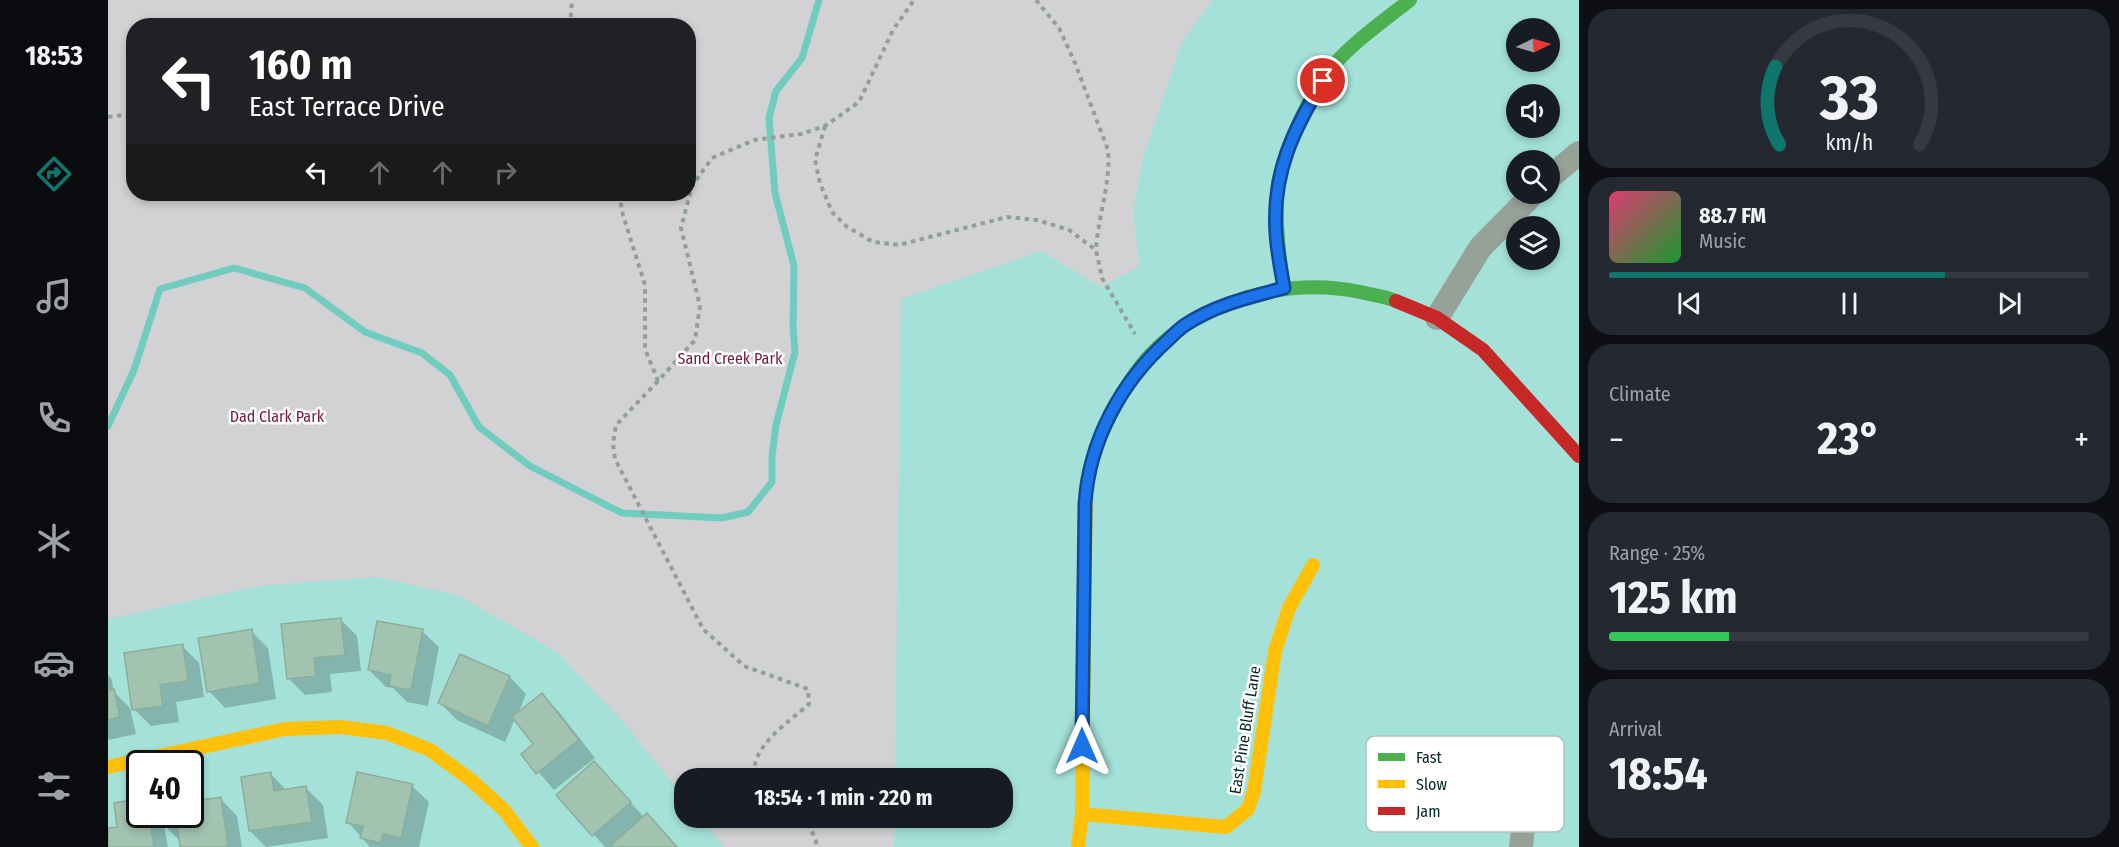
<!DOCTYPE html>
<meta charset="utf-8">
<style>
:root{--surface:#171b24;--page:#242831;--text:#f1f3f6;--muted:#9ea1a6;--line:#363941;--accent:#0f766e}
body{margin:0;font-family:"Fira Sans Condensed",sans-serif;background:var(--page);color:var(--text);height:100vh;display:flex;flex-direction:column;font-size:22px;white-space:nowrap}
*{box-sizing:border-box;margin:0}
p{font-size:20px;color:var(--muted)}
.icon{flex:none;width:33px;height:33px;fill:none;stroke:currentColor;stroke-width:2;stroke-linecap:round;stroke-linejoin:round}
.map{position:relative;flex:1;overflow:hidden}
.panel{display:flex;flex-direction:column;gap:9px;padding:9px;background:#0d0f14;width:540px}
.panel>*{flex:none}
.hud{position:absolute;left:18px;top:18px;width:570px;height:183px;border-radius:24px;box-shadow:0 3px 9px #0003;background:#202124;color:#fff;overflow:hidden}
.needle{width:39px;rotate:85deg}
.buttons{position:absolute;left:1398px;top:18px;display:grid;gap:12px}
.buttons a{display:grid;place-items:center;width:54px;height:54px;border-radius:50%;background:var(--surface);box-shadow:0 3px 9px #0003;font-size:30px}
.speed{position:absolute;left:18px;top:750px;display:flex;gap:12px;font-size:30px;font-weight:700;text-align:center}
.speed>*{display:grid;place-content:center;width:78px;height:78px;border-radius:50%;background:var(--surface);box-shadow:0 3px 9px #0003;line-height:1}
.speed .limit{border:3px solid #111;border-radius:9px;background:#fff;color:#111}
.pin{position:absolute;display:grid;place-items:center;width:51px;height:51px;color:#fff;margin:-26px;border:3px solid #fff;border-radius:50%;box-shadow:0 2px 6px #0007}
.me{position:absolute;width:66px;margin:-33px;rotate:0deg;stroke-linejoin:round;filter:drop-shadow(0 0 4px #0008)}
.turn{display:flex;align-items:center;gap:21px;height:126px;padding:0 24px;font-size:27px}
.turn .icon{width:78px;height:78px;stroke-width:2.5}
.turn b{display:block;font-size:42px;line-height:51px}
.lanes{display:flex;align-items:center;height:57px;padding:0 24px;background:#0003;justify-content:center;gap:30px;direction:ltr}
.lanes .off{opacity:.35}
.big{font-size:45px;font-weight:700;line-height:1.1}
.panel .card{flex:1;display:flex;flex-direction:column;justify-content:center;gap:9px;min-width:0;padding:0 21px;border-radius:24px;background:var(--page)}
.panel .dial{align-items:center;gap:0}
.dial svg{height:156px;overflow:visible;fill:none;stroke:var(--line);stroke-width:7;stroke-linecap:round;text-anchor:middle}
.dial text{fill:var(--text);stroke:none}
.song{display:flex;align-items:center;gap:18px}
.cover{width:72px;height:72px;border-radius:9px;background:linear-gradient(135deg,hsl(340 70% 55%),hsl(130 70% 35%))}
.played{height:6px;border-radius:3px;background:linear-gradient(90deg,var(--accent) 70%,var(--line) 70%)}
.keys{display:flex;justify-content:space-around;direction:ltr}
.heat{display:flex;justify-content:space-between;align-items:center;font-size:33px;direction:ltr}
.charge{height:9px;border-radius:4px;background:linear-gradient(90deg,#34c759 25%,var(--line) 0)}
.trip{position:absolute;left:566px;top:768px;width:339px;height:60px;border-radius:24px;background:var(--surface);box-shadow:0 3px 9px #0003;font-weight:700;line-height:60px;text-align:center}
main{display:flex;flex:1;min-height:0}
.tabs{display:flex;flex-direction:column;width:108px;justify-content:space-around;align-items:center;background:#090b0e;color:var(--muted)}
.tabs .icon{width:42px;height:42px}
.tabs .current{color:var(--accent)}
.tabs b{font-size:27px;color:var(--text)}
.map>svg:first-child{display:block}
.green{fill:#d2d2d4;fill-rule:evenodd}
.shadow{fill:#0003}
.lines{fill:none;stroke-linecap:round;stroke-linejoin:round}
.stream{stroke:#6fccbf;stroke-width:7}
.building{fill:#a3c3b1;stroke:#8dad9a;stroke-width:1.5}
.path{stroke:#90a099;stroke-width:4;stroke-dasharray:4.5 4.5;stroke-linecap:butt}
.street{stroke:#96a198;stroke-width:24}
.fast{stroke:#4caf50;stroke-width:14}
.slow{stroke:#ffc107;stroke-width:14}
.jam{stroke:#c62828;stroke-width:14}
.route-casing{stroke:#114b97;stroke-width:15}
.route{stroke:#1a73e8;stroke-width:10}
.labels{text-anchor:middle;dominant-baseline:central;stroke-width:5;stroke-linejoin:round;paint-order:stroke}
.park-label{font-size:16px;fill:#78193d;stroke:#fff}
.street-label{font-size:16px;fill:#032925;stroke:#fff}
.key{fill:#fff;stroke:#b3bfbe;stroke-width:1.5}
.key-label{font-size:16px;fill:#032925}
</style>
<main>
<nav class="tabs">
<b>18:53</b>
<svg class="icon current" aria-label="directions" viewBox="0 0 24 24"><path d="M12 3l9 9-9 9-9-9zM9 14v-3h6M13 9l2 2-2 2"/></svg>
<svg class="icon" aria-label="music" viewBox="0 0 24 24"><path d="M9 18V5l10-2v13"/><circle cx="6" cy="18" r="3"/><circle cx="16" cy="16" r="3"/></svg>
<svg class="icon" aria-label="phone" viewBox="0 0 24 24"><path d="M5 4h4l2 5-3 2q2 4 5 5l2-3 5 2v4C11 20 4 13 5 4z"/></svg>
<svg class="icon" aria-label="climate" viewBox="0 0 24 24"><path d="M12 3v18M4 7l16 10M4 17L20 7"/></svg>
<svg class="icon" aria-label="car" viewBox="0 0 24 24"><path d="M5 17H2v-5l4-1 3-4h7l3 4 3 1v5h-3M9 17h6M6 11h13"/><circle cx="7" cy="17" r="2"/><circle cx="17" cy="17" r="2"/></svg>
<svg class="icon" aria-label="filters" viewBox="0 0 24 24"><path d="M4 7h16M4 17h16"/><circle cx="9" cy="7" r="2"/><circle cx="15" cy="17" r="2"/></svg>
</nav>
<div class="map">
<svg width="1471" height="847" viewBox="0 0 1471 847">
<rect width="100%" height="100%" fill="#a4e2d9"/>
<path class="green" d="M0,0H1105L1074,42L1034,161L1025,214L1032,266L993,287L933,251L793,299L787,778H576V797L516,723L449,652L349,595L268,577L150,586L0,619ZM26,26H580V194H26Z
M592,818H787L786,847H616Z"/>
<path class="shadow" d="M232,619L249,636L253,671L222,674L224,692L197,695L180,678Z
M143,631L160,648L168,699L117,708L101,691Z
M314,631L331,647L320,706L299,702L285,688L278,687L261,670Z
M74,646L91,663L96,697L68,702L71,722L43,726L26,709Z
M353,656L402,677L418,694L410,714L434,695L451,712L487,758L446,790L415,754L428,744L407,719L397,742L349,720L332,703Z
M0,675L3,678L6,692L22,708L28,734L0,740Z
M486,763L536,817L569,847H497L486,835L450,795Z
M163,774L179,791L198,788L215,805L220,838L158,847L142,831Z
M304,786L321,802L311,847H262L240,822Z
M85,795L92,802L113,799L129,816L134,847H73L72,841L56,825L60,847H0V829L11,828L32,814H82Z"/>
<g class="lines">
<path class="stream" d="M0,426L26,370L52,289L126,268L197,288L257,332L314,353L342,375L371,427L422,466L514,513L614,518L640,512L664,482V456L668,425L687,352L685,328L686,266L667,193L661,118L668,91L694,58L711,0"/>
</g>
<path class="building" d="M233,618L237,655L206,658L208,676L179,679L173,624Z
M269,621L315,629L303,690L281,686L283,675L260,670Z
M144,629L152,683L99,692L90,638Z
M75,644L80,681L52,685L55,706L24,710L16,653Z
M352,654L402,676L380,726L330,703Z
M6,689L12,717L0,720V691Z
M434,693L471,740L428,774L413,754L425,744L404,717Z
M486,761L523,802L484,836L448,795Z
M163,772L166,791L198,786L204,822L141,831L133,777Z
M249,772L305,784L293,838L275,834L273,843L252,838L255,826L238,823Z
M82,793H85L86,801L113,797L120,847H72L69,823L54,825L52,814H82Z
M32,799V814H41L46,847H0V828L9,827L6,803Z
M539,813L569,847H501Z"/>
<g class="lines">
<path class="path" d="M928,0L951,28L967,63L1000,150C1003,183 990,216 988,250
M462,26L464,0
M0,117L16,115L26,117
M717,126L707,160L712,183L724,212L738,226L765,242L791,245L899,217L929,220L961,230L988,250L994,278L1027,334
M511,194L515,215L537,285V349L550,381L587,340L592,306L573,228L584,186L604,158L646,140L693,134L717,126L751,102L785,30L806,0
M550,381L508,425L505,444L507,459L595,629L636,666L700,689L701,704C679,724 643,745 646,778
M692,818C701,824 708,837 709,847"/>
<path class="street" d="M1442,177L1471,153
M1329,318L1372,248L1425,194
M1413,847L1423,754"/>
<path class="fast" d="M1176,288C1171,256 1167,224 1169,192C1172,155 1202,94 1225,66C1244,43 1278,19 1302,0
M987,452C991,438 997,426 1003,414C1013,394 1026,373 1041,356C1093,300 1179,277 1252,292C1264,295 1277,296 1288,301"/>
<path class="slow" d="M0,767L177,729L233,727L279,733L322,750L363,780L396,810L424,847
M974,814L1118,827L1140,809L1146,791L1167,651L1181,608L1205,565
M970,847L974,814L978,485L987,452"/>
<path class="jam" d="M1288,301L1329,318L1375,350L1471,456"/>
</g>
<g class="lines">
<g class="route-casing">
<path id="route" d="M974,746L977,504C981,441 1013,382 1060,340C1065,335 1071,329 1077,325C1107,305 1142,297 1176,288C1173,270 1169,251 1168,233C1164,174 1185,130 1215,81"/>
</g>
<use href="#route" class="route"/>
</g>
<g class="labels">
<g class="park-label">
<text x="622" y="358">Sand Creek Park</text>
<text x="169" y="416">Dad Clark Park</text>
</g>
<g class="street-label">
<text transform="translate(1137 730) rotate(-81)">East Pine Bluff Lane</text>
</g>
</g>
<rect x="1258" y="736" width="198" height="96" rx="9" class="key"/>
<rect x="1270" y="753" width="27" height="8" fill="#4caf50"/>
<rect x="1270" y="780" width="27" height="8" fill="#ffc107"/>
<rect x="1270" y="807" width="27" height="8" fill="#c62828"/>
<g class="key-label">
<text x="1308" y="763">Fast</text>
<text x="1308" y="790">Slow</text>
<text x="1308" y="817">Jam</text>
</g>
</svg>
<div class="buttons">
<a><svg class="needle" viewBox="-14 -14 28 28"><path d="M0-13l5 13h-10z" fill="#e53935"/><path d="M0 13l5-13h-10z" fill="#9ea1a6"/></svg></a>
<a><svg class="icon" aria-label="sound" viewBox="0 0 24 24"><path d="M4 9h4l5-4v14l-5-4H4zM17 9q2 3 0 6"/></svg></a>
<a><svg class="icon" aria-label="search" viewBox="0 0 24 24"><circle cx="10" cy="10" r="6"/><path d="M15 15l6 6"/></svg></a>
<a><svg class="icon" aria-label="layers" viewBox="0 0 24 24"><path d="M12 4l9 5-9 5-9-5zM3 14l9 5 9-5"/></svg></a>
</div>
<div class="speed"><div class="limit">40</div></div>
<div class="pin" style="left:1215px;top:81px;background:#d93025"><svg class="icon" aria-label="arrive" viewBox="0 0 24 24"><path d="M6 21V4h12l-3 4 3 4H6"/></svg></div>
<svg class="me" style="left:974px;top:746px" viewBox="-20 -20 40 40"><path d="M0-17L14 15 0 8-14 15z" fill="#1a73e8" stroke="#fff" stroke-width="4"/></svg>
<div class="trip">18:54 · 1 min · 220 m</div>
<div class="hud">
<div class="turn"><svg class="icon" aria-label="left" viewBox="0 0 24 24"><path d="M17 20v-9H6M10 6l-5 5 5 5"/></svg><div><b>160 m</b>East Terrace Drive</div></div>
<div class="lanes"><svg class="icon" aria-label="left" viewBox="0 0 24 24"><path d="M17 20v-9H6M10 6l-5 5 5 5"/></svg><svg class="icon off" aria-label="ahead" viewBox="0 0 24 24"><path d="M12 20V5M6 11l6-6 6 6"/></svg><svg class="icon off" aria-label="ahead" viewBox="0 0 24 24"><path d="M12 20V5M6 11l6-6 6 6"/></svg><svg class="icon off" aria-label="right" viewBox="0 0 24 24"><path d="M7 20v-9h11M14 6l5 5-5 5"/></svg></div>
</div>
</div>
<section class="panel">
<div class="card dial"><svg viewBox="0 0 100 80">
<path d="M14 69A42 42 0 1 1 86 69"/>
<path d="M14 69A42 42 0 0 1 12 29" stroke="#0f766e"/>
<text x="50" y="56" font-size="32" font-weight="700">33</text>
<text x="50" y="72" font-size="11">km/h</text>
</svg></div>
<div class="card">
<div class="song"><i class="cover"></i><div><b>88.7 FM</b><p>Music</p></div></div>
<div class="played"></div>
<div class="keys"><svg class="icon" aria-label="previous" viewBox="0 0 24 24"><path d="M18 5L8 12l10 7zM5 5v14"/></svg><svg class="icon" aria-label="pause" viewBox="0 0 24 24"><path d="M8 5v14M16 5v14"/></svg><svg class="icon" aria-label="next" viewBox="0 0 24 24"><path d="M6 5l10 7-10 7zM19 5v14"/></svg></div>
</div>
<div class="card"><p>Climate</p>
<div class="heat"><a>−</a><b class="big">23°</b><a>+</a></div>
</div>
<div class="card"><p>Range · 25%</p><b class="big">125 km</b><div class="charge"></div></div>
<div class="card"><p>Arrival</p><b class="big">18:54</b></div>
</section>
</main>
